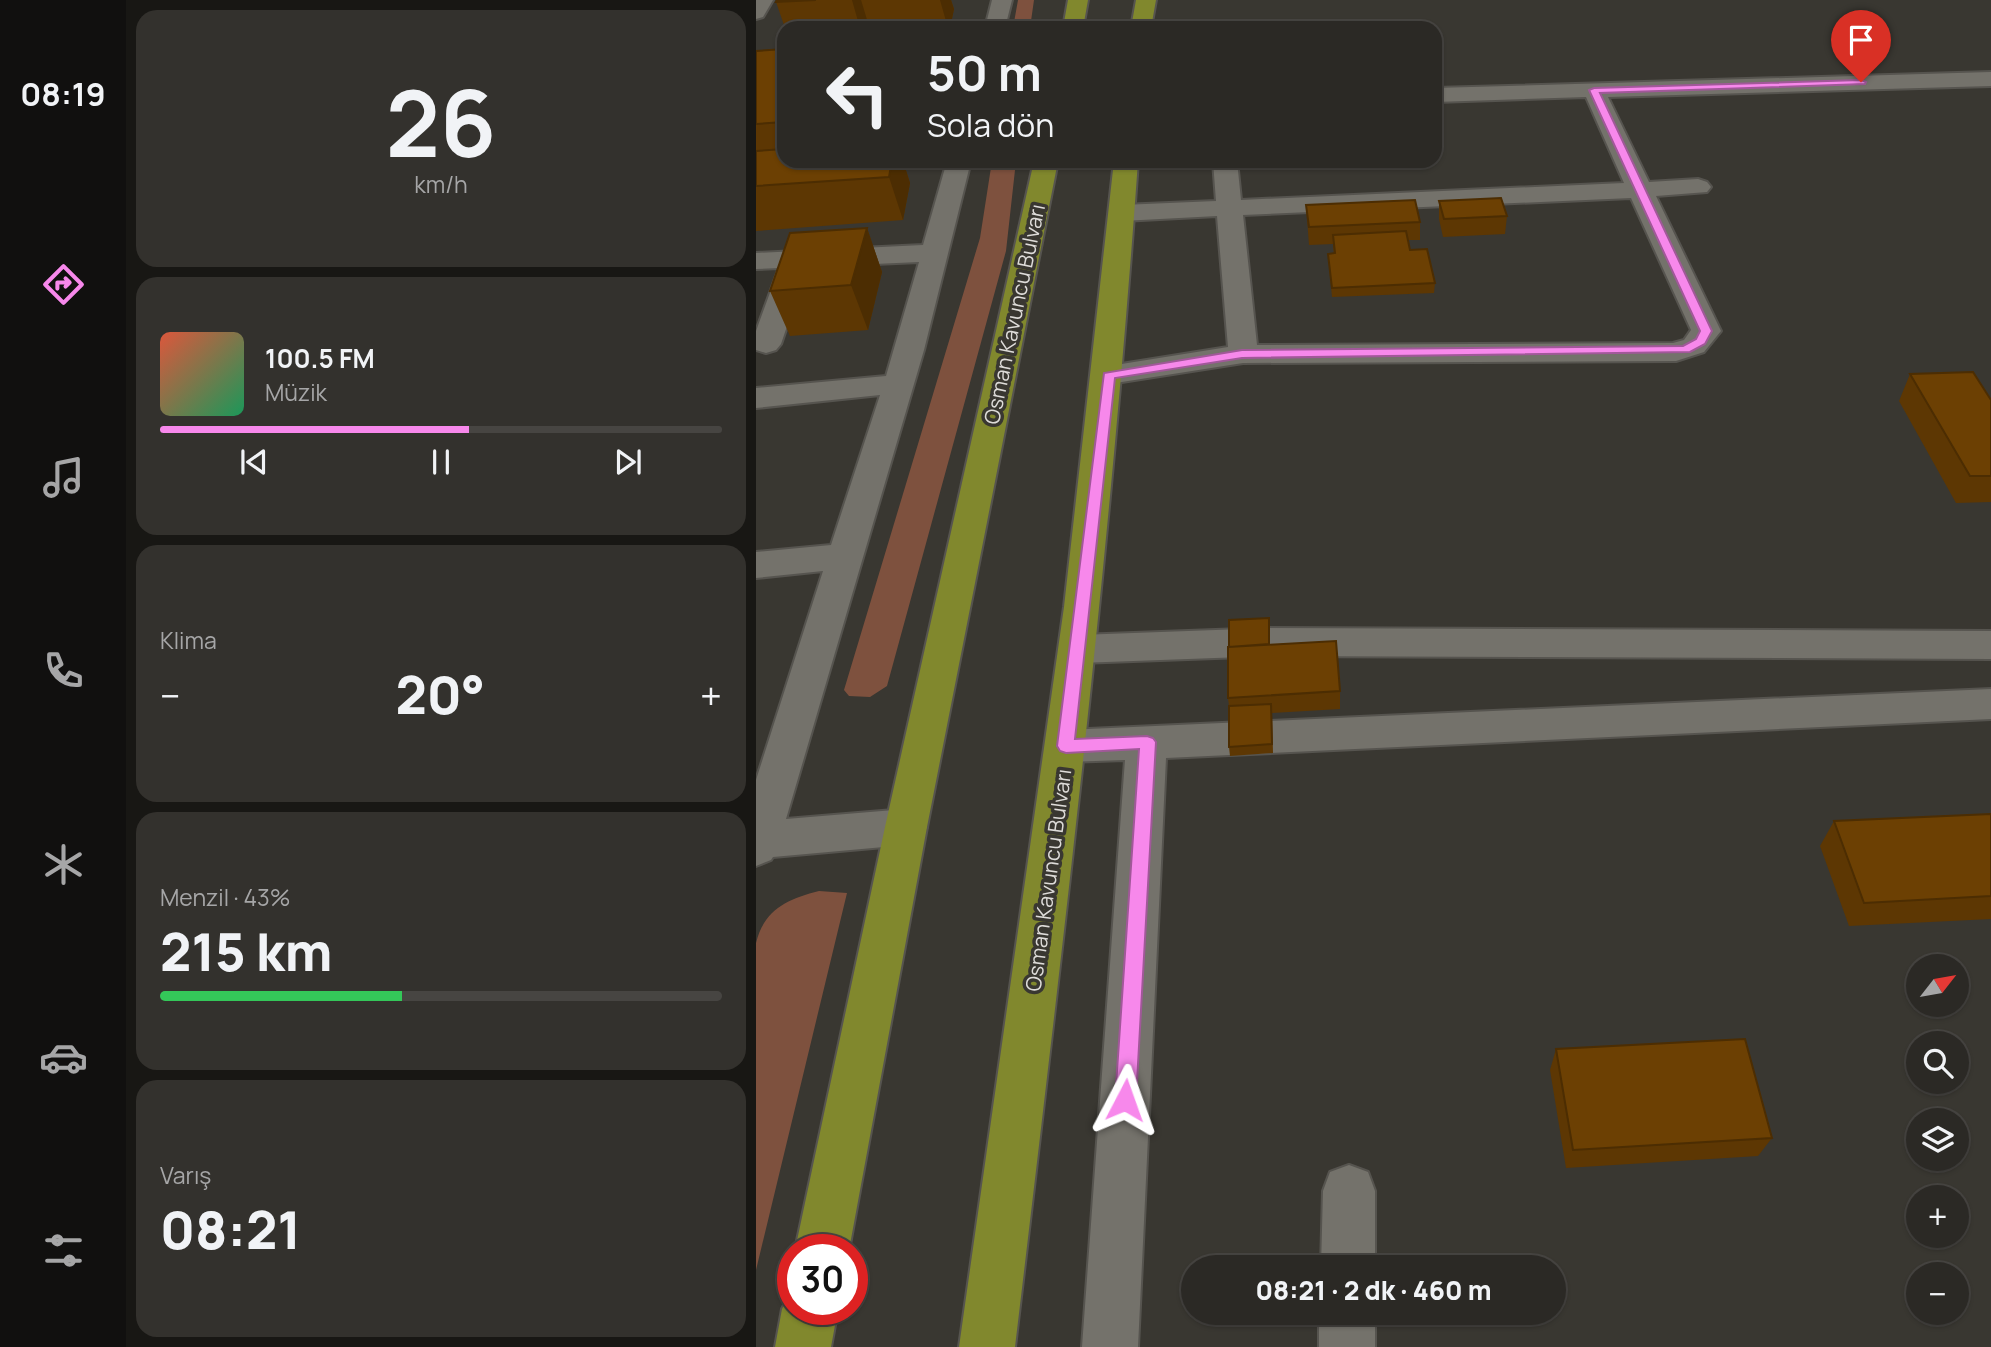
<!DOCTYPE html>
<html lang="tr">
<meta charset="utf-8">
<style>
:root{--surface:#2b2925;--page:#33312d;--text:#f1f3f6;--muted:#a6a6a7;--line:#474542;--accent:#f788eb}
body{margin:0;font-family:Manrope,sans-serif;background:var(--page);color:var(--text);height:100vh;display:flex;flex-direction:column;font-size:26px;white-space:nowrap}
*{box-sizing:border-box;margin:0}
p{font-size:23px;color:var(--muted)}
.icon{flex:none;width:38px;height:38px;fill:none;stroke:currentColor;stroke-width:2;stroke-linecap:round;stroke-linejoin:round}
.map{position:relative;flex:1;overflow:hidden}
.panel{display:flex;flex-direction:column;gap:10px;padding:10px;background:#181714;width:630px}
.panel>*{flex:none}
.banner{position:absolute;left:21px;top:21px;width:665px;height:147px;border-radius:21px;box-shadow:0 2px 5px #0004,0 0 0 2px var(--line);background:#2b2925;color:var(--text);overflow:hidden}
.needle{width:46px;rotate:59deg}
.tools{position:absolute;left:1150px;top:954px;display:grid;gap:14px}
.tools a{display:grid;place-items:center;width:63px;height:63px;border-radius:50%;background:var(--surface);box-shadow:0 2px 5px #0004,0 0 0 2px var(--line);font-size:35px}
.speed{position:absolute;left:21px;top:1234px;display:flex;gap:14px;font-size:35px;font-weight:700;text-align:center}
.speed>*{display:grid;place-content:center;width:91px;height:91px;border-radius:50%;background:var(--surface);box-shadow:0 2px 5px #0004,0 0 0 2px var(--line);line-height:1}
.speed .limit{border:10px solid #d22;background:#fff;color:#111}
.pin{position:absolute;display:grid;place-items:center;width:60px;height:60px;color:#fff;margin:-72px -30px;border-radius:50% 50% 50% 0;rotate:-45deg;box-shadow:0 0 7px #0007}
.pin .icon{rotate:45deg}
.me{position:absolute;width:77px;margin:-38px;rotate:4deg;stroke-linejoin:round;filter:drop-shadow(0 0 5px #0008)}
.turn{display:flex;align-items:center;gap:24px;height:147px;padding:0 35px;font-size:32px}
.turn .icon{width:91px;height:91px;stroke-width:2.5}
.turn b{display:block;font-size:49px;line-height:60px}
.big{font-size:52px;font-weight:800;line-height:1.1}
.panel .tile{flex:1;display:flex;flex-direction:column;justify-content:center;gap:10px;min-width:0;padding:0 24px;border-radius:21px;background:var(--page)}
.panel .dial{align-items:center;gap:0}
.dial b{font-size:91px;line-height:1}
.song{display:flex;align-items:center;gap:21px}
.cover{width:84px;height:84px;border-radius:10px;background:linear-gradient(135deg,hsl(10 70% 55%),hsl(150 70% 35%))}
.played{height:7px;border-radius:4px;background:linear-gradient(90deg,var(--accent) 55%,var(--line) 55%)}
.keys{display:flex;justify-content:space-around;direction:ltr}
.heat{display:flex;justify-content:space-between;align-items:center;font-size:38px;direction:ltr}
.charge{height:10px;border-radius:5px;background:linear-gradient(90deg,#34c759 43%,var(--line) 0)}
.trip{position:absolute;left:425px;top:1255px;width:385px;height:70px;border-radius:35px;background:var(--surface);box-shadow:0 2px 5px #0004,0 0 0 2px var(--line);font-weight:800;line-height:70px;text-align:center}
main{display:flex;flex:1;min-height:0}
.menu{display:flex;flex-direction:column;width:126px;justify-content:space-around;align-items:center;background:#11100f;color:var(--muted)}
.menu .icon{width:49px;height:49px}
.menu .selected{color:var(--accent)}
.menu b{font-size:32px;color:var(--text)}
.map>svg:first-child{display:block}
.green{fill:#7e513e}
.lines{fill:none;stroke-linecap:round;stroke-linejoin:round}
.minor-casing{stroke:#56544f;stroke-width:4}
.highway-casing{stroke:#56544f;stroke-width:4}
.minor{fill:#74726b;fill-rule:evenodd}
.highway{fill:#81882d;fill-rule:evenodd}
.wall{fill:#5d3703}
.shaded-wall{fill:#4c2d02}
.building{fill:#6c4003;stroke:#4c2d02;stroke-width:2}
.route{fill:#f788eb;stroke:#a15899;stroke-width:2}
.labels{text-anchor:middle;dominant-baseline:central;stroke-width:7;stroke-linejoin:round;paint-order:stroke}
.street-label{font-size:21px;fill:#dedcd9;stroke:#393731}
</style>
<main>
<nav class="menu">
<b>08:19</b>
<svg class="icon selected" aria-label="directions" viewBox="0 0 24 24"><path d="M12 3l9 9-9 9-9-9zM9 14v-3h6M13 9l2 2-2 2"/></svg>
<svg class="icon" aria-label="music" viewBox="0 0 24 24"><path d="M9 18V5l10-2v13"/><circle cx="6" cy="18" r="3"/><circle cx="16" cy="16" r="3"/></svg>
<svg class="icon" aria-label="phone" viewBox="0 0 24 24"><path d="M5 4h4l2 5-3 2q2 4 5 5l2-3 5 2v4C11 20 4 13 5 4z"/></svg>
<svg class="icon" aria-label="climate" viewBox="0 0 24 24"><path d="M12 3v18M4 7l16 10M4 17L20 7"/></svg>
<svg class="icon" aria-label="car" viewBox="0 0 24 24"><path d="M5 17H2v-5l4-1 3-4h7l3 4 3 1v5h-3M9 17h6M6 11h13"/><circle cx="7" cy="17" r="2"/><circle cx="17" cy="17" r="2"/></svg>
<svg class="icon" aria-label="filters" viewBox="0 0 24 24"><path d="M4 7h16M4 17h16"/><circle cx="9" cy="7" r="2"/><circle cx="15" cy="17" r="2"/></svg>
</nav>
<section class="panel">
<div class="tile dial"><b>26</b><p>km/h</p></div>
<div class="tile">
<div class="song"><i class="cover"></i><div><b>100.5 FM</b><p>Müzik</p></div></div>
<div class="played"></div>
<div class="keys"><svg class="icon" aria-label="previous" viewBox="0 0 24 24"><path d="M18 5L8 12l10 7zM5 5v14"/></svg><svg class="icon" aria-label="pause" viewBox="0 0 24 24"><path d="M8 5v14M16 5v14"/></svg><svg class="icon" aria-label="next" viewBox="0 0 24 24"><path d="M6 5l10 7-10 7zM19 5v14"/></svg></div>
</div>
<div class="tile"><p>Klima</p>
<div class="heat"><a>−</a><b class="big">20°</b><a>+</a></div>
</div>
<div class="tile"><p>Menzil · 43%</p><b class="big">215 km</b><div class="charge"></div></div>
<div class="tile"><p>Varış</p><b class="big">08:21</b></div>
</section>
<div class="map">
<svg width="1235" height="1347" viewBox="0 0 1235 1347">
<rect width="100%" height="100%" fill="#393731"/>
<path class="green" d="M262,0H278L274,28H257Z
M236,161H260L250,251L131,686L114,697L93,696L88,690L224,238Z
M63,891L91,893L0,1270V943C8,910 31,899 63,891Z"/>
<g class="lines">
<g class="minor-casing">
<path id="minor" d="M0,0H17L7,17L0,19Z
M236,0H256L249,28H229Z
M1235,72V86L852,97L893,182L942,179L951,182L955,187L951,192L900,196L965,331L948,352L920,361L487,363L353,384L342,381L338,375L342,369L353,366L472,347L461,216L366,221L357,218L353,213L357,208L366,205L460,201L457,161H481L485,200L868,183L830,97L679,102V88ZM875,198L935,330L928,340L917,343L501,345L487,215Z
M191,161H215L168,350L30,819L150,809L165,814L171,827L165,840L150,845L17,857L15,860L0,866V780L67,571L0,578V552L75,545L124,395L0,408V388L130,376L163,262L51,267L25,344L20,350L10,353L0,350V331L23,268L0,269V253L167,245Z
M514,628L1235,631V659L514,656L323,663L310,659L304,649L310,639L323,635Z
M1235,689V719L410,758L382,1347H326L369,760L310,762L296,758L290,746L296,734L310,730Z
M593,1165L612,1172L619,1191V1267H565L567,1191L574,1172Z
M563,1312H619V1347H563Z"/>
</g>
<g class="highway-casing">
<path id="highway" d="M312,0H332L327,28H307Z
M380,0H400L395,28H375Z
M278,161H302L171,827L93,1250H39L129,827Z
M358,161H382C354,558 306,952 259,1347H203L308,607Z
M37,1288V1309H82L75,1347H19L26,1309Z"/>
</g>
<use href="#minor" class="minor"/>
<use href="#highway" class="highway"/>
</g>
<path class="wall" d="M21,0H195L198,9L194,28H113L112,23L110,28H29L20,2Z
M28,49V161H147L154,183L147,220L0,231V51Z
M683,201L751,216L749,234L687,237L683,219Z
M550,205L664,222V240H652L654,250L679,283L678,293L576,297L572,254H578L577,244L553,245Z
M111,228L126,272L112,330L34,336L14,291Z
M1154,374L1235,400V502L1200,503L1143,401Z
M513,618L514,644L584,691V709L516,713L517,753L474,756L473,747V706L472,698L473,647Z
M1235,814V919L1093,926L1064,846L1078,821Z
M800,1049L1016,1138L1002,1156L810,1168L794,1070Z"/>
<path class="shaded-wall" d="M96,0H105L112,23L110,28H104Z
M184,0H195L198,9L194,28H192Z
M136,161H147L154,183L147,220L133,177Z
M111,228L126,272L112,330L95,285Z"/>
<path class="building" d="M21,0H60L20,2Z
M28,49V122L0,124V51Z
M28,149V161H136L133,177L0,186V151Z
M745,198L751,216L688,219L683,201Z
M659,200L664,222L553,227L550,205Z
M111,228L95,285L14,291L34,233Z
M650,231L654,250L671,249L679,283L576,288L572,254L579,253L577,235Z
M1217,372L1235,400V476H1214L1154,374Z
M513,618V644L473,647V620Z
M580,641L584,691L472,698V647Z
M515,704L516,744L473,747V706Z
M1235,814V896L1108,903L1078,821Z
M989,1039L1016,1138L817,1150L800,1049Z"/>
<path class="route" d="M1105,80L1110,82L1109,84L844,93L956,331L949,344L934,352L486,358L359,378L319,739L391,736L397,738L400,742L380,1100L377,1107L369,1110L362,1107L359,1100L383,749L310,753L304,751L301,746L348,373L486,350L927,346L940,339L944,331L833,90L838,88Z"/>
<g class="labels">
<g class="street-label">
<text transform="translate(258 314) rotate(-78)">Osman Kavuncu Bulvarı</text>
<text transform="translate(292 880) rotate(-82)">Osman Kavuncu Bulvarı</text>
</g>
</g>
</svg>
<div class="tools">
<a><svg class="needle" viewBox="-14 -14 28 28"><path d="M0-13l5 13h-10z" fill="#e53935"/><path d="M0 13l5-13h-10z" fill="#a6a6a7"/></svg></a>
<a><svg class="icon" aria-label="search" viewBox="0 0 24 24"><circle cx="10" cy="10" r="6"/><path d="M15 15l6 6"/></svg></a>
<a><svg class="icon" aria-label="layers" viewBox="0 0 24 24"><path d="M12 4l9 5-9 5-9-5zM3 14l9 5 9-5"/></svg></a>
<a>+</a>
<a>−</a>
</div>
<div class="speed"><div class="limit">30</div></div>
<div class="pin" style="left:1105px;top:82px;background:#d93025"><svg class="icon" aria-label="arrive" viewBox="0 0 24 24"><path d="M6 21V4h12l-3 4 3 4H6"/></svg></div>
<svg class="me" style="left:369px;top:1100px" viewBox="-20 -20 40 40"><path d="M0-17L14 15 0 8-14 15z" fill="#f788eb" stroke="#fff" stroke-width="4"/></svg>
<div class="trip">08:21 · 2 dk · 460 m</div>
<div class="banner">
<div class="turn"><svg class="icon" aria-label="left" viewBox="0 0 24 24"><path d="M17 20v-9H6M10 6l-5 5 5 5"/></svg><div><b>50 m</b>Sola dön</div></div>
</div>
</div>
</main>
